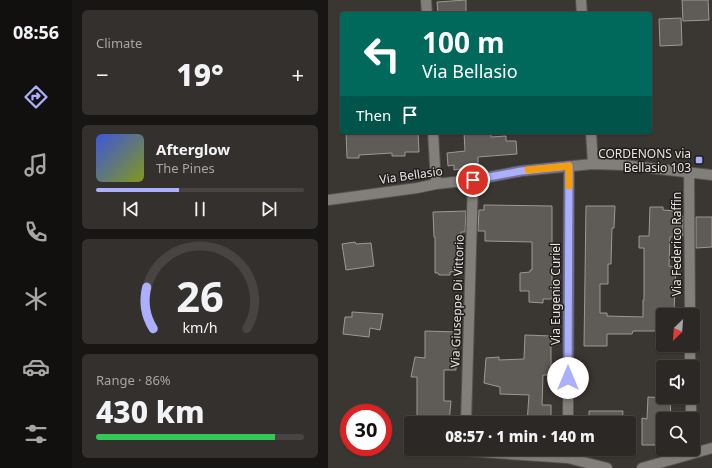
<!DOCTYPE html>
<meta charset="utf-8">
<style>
:root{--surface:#2c2826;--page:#34302e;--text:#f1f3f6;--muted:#a6a6a7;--line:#484443;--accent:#acaffb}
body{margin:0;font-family:"Noto Sans",sans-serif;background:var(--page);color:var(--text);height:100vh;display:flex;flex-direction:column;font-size:15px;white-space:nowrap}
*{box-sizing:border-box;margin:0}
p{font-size:13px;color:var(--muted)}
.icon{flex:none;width:22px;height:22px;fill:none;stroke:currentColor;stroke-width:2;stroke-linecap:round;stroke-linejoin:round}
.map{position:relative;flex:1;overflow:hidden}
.drawer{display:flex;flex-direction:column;gap:10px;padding:10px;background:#181615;width:256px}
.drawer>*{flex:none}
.top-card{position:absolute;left:12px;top:12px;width:312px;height:122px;border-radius:4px;box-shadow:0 1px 3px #0004,0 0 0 1px var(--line);background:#00695c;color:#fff;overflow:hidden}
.needle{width:26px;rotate:205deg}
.controls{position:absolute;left:328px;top:308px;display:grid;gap:8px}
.controls a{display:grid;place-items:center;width:44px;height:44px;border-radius:4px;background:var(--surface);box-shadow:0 1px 3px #0004,0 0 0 1px var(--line);font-size:20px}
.speed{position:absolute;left:12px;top:404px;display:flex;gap:8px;font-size:20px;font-weight:700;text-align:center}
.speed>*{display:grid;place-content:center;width:52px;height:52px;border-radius:50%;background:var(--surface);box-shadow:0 1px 3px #0004,0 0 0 1px var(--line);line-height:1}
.speed .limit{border:6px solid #d22;background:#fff;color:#111}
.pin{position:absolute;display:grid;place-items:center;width:34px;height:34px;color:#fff;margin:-17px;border:2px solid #fff;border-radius:50%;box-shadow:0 1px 4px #0007}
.me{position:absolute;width:44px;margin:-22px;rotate:0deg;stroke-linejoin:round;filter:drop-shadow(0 0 3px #0008)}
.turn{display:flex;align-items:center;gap:14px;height:84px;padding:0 16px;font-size:18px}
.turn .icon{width:52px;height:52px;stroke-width:2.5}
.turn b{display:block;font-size:28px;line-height:34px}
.then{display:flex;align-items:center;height:38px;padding:0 16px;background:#0003;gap:8px;font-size:15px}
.big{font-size:30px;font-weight:800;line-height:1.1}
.drawer .widget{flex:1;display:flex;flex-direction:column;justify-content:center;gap:6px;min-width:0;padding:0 14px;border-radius:6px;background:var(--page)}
.drawer .dial{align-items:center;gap:0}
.dial svg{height:104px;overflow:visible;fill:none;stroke:var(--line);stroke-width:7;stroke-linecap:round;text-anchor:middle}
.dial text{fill:var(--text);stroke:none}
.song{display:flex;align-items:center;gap:12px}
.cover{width:48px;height:48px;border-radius:6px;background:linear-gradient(135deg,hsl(230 70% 55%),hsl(70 70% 35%))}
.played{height:4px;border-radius:2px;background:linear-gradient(90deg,var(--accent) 40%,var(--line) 40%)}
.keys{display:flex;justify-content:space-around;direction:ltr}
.heat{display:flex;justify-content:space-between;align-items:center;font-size:22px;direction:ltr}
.charge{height:6px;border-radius:3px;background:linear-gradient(90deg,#34c759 86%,var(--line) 0)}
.trip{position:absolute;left:76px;top:416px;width:232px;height:40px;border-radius:4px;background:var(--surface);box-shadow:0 1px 3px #0004,0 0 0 1px var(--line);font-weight:800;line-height:40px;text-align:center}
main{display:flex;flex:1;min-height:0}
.tabs{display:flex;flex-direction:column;width:72px;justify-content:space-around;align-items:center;background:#12100f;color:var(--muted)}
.tabs .icon{width:28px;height:28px}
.tabs .active{color:var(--accent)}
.tabs b{font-size:18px;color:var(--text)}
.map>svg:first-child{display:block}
.building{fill:#5f5b56;stroke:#9c9893}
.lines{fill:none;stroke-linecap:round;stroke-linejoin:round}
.minor-casing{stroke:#55524d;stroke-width:12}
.minor{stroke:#827e79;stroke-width:10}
.route-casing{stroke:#7072a3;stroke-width:10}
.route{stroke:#acaffb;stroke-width:7}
.slow{stroke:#f59e0b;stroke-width:7}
.poi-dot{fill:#acaffb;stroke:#201e1c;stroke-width:1.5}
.labels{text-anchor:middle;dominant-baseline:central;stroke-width:3;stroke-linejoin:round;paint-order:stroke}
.poi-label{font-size:12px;fill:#e8e5e2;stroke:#201e1c;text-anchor:end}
.street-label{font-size:12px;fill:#e8e5e2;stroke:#201e1c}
</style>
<main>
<nav class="tabs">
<b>08:56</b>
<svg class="icon active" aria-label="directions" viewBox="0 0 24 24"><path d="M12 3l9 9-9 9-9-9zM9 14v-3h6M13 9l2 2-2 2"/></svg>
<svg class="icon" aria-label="music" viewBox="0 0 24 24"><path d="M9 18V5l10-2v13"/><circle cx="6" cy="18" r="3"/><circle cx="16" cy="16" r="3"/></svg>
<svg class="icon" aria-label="phone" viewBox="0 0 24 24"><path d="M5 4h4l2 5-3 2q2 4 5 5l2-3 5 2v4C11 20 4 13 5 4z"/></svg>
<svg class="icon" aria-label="climate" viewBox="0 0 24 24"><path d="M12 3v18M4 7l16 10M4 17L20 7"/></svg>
<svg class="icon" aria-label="car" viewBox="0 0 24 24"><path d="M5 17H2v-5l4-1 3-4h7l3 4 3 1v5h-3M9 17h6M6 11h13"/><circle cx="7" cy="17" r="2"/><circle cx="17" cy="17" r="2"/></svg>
<svg class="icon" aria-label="filters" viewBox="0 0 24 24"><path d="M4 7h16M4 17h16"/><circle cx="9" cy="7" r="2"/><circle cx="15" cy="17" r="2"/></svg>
</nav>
<section class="drawer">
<div class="widget"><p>Climate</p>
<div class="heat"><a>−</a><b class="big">19°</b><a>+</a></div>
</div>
<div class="widget">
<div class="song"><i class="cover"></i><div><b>Afterglow</b><p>The Pines</p></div></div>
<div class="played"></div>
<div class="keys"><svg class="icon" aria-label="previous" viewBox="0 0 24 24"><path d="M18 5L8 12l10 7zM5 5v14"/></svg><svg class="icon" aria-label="pause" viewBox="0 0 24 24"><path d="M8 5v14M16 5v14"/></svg><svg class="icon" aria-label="next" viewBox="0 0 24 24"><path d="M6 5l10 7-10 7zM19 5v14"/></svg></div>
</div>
<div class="widget dial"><svg viewBox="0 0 100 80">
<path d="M14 69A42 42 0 1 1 86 69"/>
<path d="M14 69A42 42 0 0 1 9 37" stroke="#acaffb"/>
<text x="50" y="56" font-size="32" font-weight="700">26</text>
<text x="50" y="72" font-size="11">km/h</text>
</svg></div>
<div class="widget"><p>Range · 86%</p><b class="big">430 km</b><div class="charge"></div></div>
</section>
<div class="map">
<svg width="384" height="468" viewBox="0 0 384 468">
<rect width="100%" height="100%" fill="#3a3632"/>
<path class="building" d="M138,0V14H110L109,2Z
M354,0H380L381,20L355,21Z
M353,18L354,45L332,46L331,19Z
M18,132H90L91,152H77V156H64V153L31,155V158H19Z
M136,132H163V137L178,136V141H188L189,154L150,157V166L126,170V165L120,166L119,153L137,151Z
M156,205L224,206V299H215V303L201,302V291H192V273L202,272V270H204V242L157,241V231H150L151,210H156Z
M258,206H287L286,228H284L283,264H280V284H272V313H279V316L315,317V300H316V248H311V236H321L322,207H335V210L348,211V216H355V236L342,237L341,266L348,267L346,311H335V331H305L304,334H279V346H256Z
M138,211L137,232H133L131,271L122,272V275H111L110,273H107V237H106L105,212Z
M368,217H384V247L368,248Z
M27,242L28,244L43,243L46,266L18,270L14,244Z
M24,312L55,314L52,330L42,328L41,337L15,334L17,317H24Z
M97,331L128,332V370H116V401H123L121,423H89V377H83L87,357L97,358Z
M197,335L223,336V375H215L214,405H223V423H199L201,395L172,394V387L156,383L158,358L171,357V360L196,359Z
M320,397L342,398L343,419H335V445H314V418L319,419Z
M261,411H295L294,423H261Z"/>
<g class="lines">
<g class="minor-casing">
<path id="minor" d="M98,0L99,14
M253,0L254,14
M105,132L108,184
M263,132L265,164
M361,172L362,315
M0,200L89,188L108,184L145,180L193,171L265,164L295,165L384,175
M362,345V367
M363,397V419
M138,423L145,180
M240,423L241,166
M138,449V451L240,458L279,468
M314,468L384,448"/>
</g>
<use href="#minor" class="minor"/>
</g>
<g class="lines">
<g class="route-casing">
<path id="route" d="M145,180L193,171L241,166L240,378"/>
</g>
<use href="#route" class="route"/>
<path class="slow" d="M200,170L241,166V186"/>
</g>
<rect class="poi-dot" x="367" y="156" width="8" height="8" rx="2"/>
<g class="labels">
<g class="poi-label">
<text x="363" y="153">CORDENONS via<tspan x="363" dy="14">Bellasio 103</tspan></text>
</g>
<g class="street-label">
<text transform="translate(83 175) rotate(-8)">Via Bellasio</text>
<text transform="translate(348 244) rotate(-90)">Via Federico Raffin</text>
<text transform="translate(227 294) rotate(-90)">Via Eugenio Curiel</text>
<text transform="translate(129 301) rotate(-88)">Via Giuseppe Di Vittorio</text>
</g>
</g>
</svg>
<div class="controls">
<a><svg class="needle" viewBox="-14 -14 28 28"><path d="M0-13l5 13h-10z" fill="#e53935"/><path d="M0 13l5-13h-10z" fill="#a6a6a7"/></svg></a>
<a><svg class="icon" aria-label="sound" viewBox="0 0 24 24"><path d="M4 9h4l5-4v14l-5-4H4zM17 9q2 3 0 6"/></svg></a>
<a><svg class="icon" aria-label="search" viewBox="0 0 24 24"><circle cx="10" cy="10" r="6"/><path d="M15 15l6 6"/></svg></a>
</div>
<div class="speed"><div class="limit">30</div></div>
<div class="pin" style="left:145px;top:180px;background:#d93025"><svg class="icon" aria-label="arrive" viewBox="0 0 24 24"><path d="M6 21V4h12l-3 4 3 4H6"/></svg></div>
<svg class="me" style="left:240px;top:378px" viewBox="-20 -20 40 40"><circle r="19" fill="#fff"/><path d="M0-13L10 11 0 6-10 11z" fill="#acaffb"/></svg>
<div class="trip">08:57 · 1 min · 140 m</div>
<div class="top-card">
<div class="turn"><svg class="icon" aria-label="left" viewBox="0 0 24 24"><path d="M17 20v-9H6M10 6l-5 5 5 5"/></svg><div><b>100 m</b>Via Bellasio</div></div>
<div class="then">Then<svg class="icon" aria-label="arrive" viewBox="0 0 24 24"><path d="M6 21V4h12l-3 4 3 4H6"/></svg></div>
</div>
</div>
</main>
